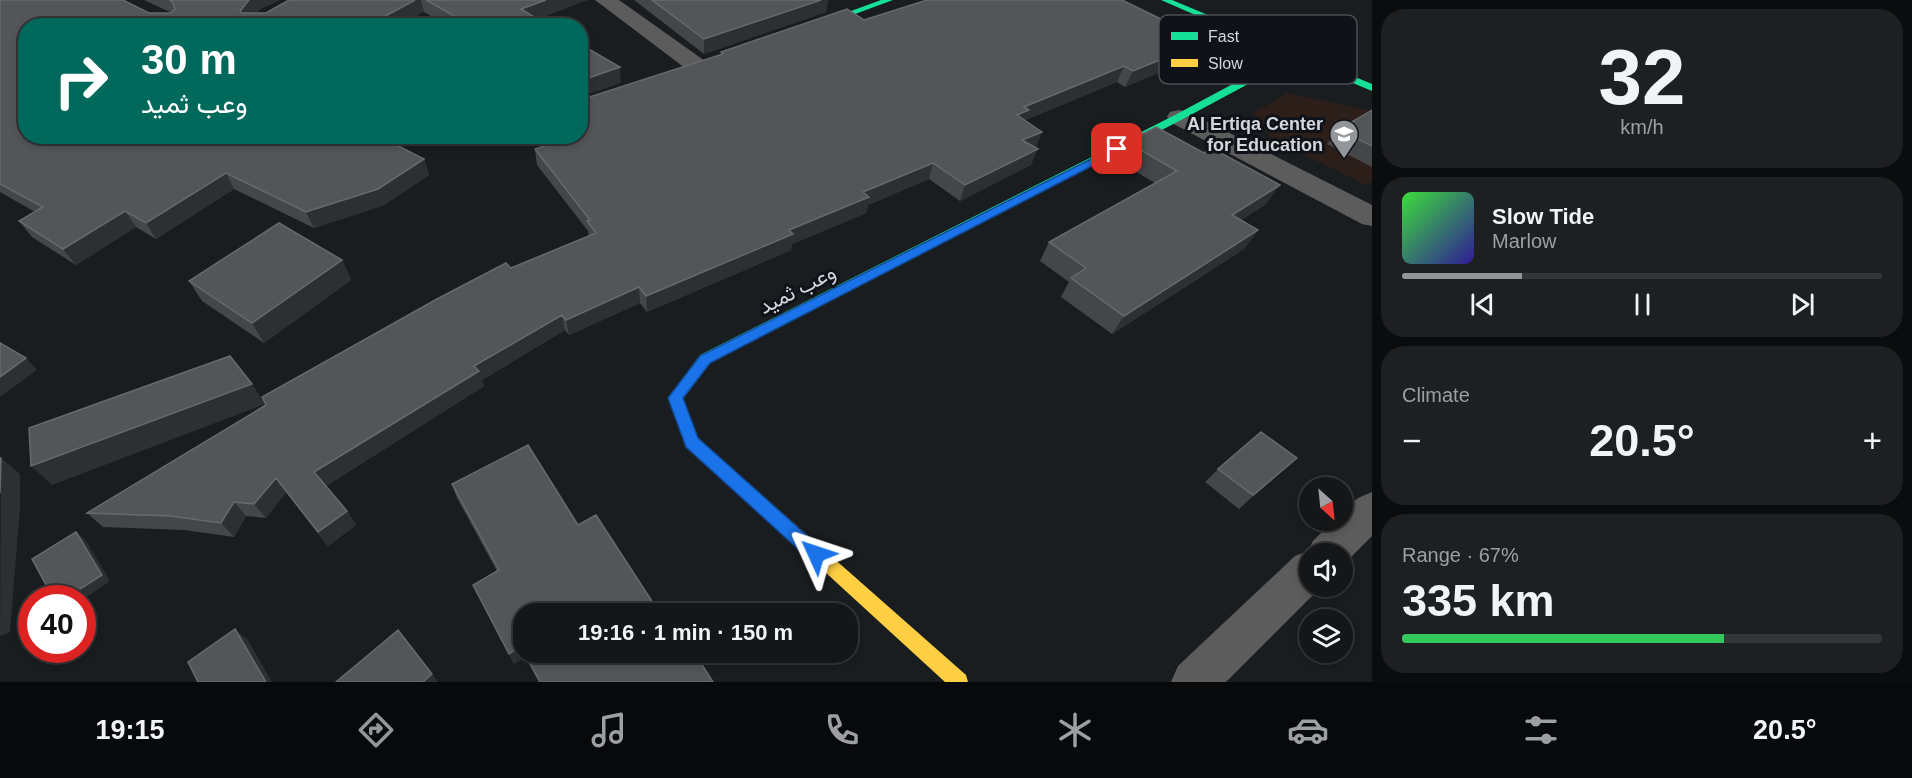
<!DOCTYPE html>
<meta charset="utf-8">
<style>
:root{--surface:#141618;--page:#1d1f21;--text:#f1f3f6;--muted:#9d9fa2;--line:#333537;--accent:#929599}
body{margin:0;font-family:Helvetica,Vazirmatn,sans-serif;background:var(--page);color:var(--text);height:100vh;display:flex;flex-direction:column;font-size:22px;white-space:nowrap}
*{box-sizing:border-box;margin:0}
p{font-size:20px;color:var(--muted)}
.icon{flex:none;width:33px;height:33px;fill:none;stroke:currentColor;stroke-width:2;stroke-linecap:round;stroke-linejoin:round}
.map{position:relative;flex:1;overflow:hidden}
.sheet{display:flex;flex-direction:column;gap:9px;padding:9px;background:#0b0c0d;width:540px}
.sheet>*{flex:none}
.guide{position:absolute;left:18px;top:18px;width:570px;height:126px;border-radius:24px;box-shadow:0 3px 9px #0003,0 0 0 2px var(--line);background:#00695c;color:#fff;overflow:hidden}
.needle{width:39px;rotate:153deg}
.controls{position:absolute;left:1299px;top:477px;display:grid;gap:12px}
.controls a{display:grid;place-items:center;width:54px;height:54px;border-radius:50%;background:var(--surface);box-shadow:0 3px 9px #0003,0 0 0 2px var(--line);font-size:30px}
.speed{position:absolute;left:18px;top:585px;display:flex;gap:12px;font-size:30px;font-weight:700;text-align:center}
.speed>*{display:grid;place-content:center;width:78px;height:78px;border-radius:50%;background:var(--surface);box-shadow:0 3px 9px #0003,0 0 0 2px var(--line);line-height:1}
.speed .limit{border:9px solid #d22;background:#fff;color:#111}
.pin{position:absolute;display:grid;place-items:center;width:51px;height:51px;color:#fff;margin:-26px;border-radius:12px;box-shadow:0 3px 9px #0006}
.me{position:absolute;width:66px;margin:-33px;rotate:312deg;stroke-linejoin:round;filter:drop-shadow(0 0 4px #0008)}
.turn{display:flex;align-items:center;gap:21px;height:126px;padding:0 24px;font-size:27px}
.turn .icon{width:78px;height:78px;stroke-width:2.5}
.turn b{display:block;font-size:42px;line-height:51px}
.big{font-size:45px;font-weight:700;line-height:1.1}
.sheet .widget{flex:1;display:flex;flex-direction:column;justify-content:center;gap:9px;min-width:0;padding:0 21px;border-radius:24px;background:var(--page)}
.sheet .dial{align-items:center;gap:0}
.dial b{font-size:78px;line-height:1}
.song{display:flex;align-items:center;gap:18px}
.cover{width:72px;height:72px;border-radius:9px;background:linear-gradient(135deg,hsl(120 70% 55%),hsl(250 70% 35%))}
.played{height:6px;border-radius:3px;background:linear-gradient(90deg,var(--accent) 25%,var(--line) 25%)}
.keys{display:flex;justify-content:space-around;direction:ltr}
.heat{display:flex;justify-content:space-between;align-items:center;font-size:33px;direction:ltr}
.charge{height:9px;border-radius:4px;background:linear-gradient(90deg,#34c759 67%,var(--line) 0)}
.trip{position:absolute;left:513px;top:603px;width:345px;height:60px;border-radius:24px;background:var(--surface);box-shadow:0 3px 9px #0003,0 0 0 2px var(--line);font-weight:700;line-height:60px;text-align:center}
.dock{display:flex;height:96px;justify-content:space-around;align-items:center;background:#08090a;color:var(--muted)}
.dock .icon{width:42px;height:42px}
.dock .current{color:var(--accent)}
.dock b{font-size:27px;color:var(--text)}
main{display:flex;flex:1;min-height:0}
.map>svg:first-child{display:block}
.education{fill:#2c1e18}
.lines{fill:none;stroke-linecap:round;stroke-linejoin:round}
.street{fill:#5d5c5d;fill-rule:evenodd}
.fast{fill:#16e098;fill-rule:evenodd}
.slow{fill:#ffcf43;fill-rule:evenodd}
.wall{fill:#444648}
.shaded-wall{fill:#2d2f31}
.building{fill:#535558;stroke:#676a6c;stroke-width:1.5}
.route{fill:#1a73e8;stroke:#114b97;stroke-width:1.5}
.labels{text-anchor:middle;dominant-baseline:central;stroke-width:6;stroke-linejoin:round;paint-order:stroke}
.far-poi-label{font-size:18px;font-weight:bold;fill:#d3d6da;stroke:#0f1319;text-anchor:end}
.street-label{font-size:21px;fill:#d3d6da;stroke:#0f1319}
.key{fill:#0f1319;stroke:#4a4e53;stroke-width:1.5}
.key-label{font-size:16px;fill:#d3d6da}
</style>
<main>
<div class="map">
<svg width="1372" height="682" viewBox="0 0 1372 682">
<rect width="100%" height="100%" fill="#1a1d20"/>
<path class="education" d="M1288,93L1372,111V181L1366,185L1272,139L1253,113Z"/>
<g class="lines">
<path class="street" d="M595,0H619L705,61L709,66L705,71L697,73L689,71Z
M1179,110L1188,112L1372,205V226L1362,224L1170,122L1167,117L1170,112Z
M481,136H508L505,141L496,144L484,141Z
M1372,492V536L1342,566V554H1310V586H1322L1226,682H1171L1178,666L1295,556L1308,551L1313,541L1334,520H1342V512L1358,498Z"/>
<path class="fast" d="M881,0H893L812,30L805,28Z
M1161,0H1172L1294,51L1308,44H1314V48L1302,55L1372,84V91L1295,59L1183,119L710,363L683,399L698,438L707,448L704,452L699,454L687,446L668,398L700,355L1175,115L1287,55Z"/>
<path class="slow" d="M699,442L704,444L966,675L968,682H945L694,452L691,448L694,444Z"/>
</g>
<path class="wall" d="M0,0L149,13H172L144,0H280L260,9L257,13H266L289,0H587L537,19L549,26H449L424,12L26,26L424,159L429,175L384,205L314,228L234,189L156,239L136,227L76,265L32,237L19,221L35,212L0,192Z
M634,0H828L826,12L704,54Z
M864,20L1170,31L1176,34L1174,38L1184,62L1125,87L1117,82L1025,120L1036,148L1031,165L960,201L929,179L868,205L866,213L792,244L791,250L647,312L640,303L569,335L565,330L482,380L484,386L326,486L347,511L356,525L328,546L286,492L266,518L246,516L234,537L184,530L103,527L87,513L511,268L589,236L588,231L537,165L535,149L571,137L570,136H580L721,54V52Z
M1372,110V167L1327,144L1338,130Z
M1127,142L1266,204L1241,220L1258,230L1244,249L1112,334L1061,297L1069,282L1040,261L1049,242L1155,183L1118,161Z
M342,260L351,280L264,343L202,301L189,281Z
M1297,458L1239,509L1205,482L1218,469Z
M452,484L578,525L657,609L668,614H524V652H694L713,682H539L525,657L514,664L479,596L497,571L457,498Z"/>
<path class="shaded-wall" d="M249,0H280L260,9L247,26L240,11Z
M415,0H421L424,12L399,26H367Z
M546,0H587L523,24L521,9Z
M821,0H828L826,12L704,54V39Z
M1173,25L1165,40V28Z
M1192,47L1184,62L1125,87L1133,71Z
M1124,66L1117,82L1025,120L1023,126L1017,115L1024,107Z
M620,67L621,83L580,97V81Z
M1042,132L1036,148L1016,156L1022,140Z
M1038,149L1031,165L960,201L965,185Z
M424,159L429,175L384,205L314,228L306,212Z
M933,163L929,179L868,205L866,213L792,244L791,250L647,312L646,296L789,230L863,192Z
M226,173L234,189L156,239L146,223Z
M1280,185L1266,204L1219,234L1232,215Z
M125,211L136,227L76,265L63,249Z
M1258,230L1244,249L1112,334L1124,316Z
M342,260L351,280L264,343L252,323Z
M639,287L640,303L569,335L566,320Z
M562,315L565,330L482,380L484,386L324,487L314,472L474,366Z
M26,358L37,370L0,397V377Z
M252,384L265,404L52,485L31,466Z
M1,458L20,474V508L10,632L0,636Z
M1297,458L1282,471L1239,509L1253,495Z
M276,478L286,492L266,518L254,504Z
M234,502L246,516L234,537L221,523Z
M347,511L356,525L328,546L318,532Z
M76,532L85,539L110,581L82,600V598H66Z
M235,629L248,640L272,682H266Z
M521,646L525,657L514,664L509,654Z
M432,674L438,682H423Z"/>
<path class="building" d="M0,0H123L149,13H171L175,9L172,1L169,0H249L240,11L242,13H266L289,0H415L367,26H26V136H379L424,159L378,189L306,212L226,173L146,223L125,211L63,249L19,221L43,207L0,184Z
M426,0H546L521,9L549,26H472Z
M652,0H821L704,39Z
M927,0H1122L1173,25L1165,28L1176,34L1170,36L1192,47L1133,71L1124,66L1024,107L1029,110L1017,115L1042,132L1022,140L1038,149L965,185L933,163L863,192L869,197L789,230L793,234L646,296L639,287L566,320L562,315L474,366L479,371L314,472L347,511L318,532L276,478L254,504L234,502L221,523L170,516L87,513L266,405L262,397L437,299L506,263L511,268L596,233L587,221L590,220L535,149L573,136H580V100L723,54L721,52L847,9L864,20Z
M580,44L620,67L580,81Z
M1372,110V146L1338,130Z
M1156,127L1204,153L1212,148L1280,185L1232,215L1258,230L1124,316L1071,278L1086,268L1049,242L1177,171L1127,142Z
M279,223L342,260L252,323L189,281Z
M0,343L26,358L0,377Z
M230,356L252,384L31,466L29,428Z
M1261,432L1297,458L1253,495L1218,469Z
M528,445L578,525L596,515L657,609L662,605L668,614H524V651L521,646L509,654L473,585L499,570L452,484Z
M0,458H1L0,493Z
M76,532L102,575L66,598H53L32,559Z
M235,629L266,682H198L188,662Z
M398,630L432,674L423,682H336Z
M524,652H694L713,682H540Z"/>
<path class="route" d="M1117,146L1121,147V151L710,363L683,398L698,438L822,549L825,554L822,560L816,562L810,560L686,447L668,398L700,356Z"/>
<defs>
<g id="school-pin" transform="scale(1.5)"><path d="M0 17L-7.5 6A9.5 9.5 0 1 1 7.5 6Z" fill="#929599" stroke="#0f1319"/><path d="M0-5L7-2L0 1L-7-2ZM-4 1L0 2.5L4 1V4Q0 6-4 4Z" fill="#fff"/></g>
</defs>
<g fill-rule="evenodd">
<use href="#school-pin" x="1344" y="134"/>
</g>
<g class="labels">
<g class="far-poi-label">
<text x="1323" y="124">Al Ertiqa Center<tspan x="1323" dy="21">for Education</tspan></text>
</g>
<g class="street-label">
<text transform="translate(797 289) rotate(-27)">وعب ثميد</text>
</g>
</g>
<rect x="1159" y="15" width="198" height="69" rx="9" class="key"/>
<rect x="1171" y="32" width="27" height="8" fill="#16e098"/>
<rect x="1171" y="59" width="27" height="8" fill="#ffcf43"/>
<g class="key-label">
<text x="1208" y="42">Fast</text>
<text x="1208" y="69">Slow</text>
</g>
</svg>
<div class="controls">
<a><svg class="needle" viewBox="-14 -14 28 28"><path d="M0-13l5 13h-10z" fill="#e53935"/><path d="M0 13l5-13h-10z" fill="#9d9fa2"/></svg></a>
<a><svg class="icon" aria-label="sound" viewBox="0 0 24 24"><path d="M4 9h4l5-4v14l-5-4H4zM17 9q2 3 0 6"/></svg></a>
<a><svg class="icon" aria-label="layers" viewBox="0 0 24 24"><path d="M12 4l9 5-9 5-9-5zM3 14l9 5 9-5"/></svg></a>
</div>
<div class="speed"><div class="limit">40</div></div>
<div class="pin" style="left:1117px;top:149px;background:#d93025"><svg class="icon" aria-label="arrive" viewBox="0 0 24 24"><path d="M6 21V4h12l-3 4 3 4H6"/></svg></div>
<svg class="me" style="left:816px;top:554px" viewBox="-20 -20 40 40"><path d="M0-17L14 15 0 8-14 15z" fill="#1a73e8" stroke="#fff" stroke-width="4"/></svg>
<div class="trip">19:16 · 1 min · 150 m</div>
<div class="guide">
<div class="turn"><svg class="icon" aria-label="right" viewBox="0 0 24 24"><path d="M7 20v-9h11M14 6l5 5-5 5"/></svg><div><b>30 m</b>وعب ثميد</div></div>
</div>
</div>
<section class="sheet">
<div class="widget dial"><b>32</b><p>km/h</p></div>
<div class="widget">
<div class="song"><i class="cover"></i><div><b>Slow Tide</b><p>Marlow</p></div></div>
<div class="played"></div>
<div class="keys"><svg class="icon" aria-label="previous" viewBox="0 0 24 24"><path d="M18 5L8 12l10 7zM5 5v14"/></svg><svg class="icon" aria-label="pause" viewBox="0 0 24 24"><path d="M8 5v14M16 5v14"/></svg><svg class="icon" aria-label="next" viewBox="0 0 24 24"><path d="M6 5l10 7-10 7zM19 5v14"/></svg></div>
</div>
<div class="widget"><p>Climate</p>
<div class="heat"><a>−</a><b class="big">20.5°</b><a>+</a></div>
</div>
<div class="widget"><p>Range · 67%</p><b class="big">335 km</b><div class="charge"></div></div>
</section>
</main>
<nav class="dock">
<b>19:15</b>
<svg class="icon current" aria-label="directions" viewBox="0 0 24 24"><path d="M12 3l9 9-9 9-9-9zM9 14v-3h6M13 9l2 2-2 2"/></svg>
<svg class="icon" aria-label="music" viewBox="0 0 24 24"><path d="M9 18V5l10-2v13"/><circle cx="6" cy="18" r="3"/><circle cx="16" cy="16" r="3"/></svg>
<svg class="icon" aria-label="phone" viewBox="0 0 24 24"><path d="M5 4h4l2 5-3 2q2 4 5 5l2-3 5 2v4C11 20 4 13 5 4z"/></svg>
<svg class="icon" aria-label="climate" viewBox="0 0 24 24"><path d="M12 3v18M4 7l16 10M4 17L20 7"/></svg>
<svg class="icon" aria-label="car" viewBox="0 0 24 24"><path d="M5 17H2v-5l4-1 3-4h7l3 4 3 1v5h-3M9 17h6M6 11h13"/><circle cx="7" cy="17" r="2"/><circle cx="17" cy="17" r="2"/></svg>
<svg class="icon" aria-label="filters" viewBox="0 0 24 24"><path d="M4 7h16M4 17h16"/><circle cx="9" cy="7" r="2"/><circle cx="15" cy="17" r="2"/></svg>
<b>20.5°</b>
</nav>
